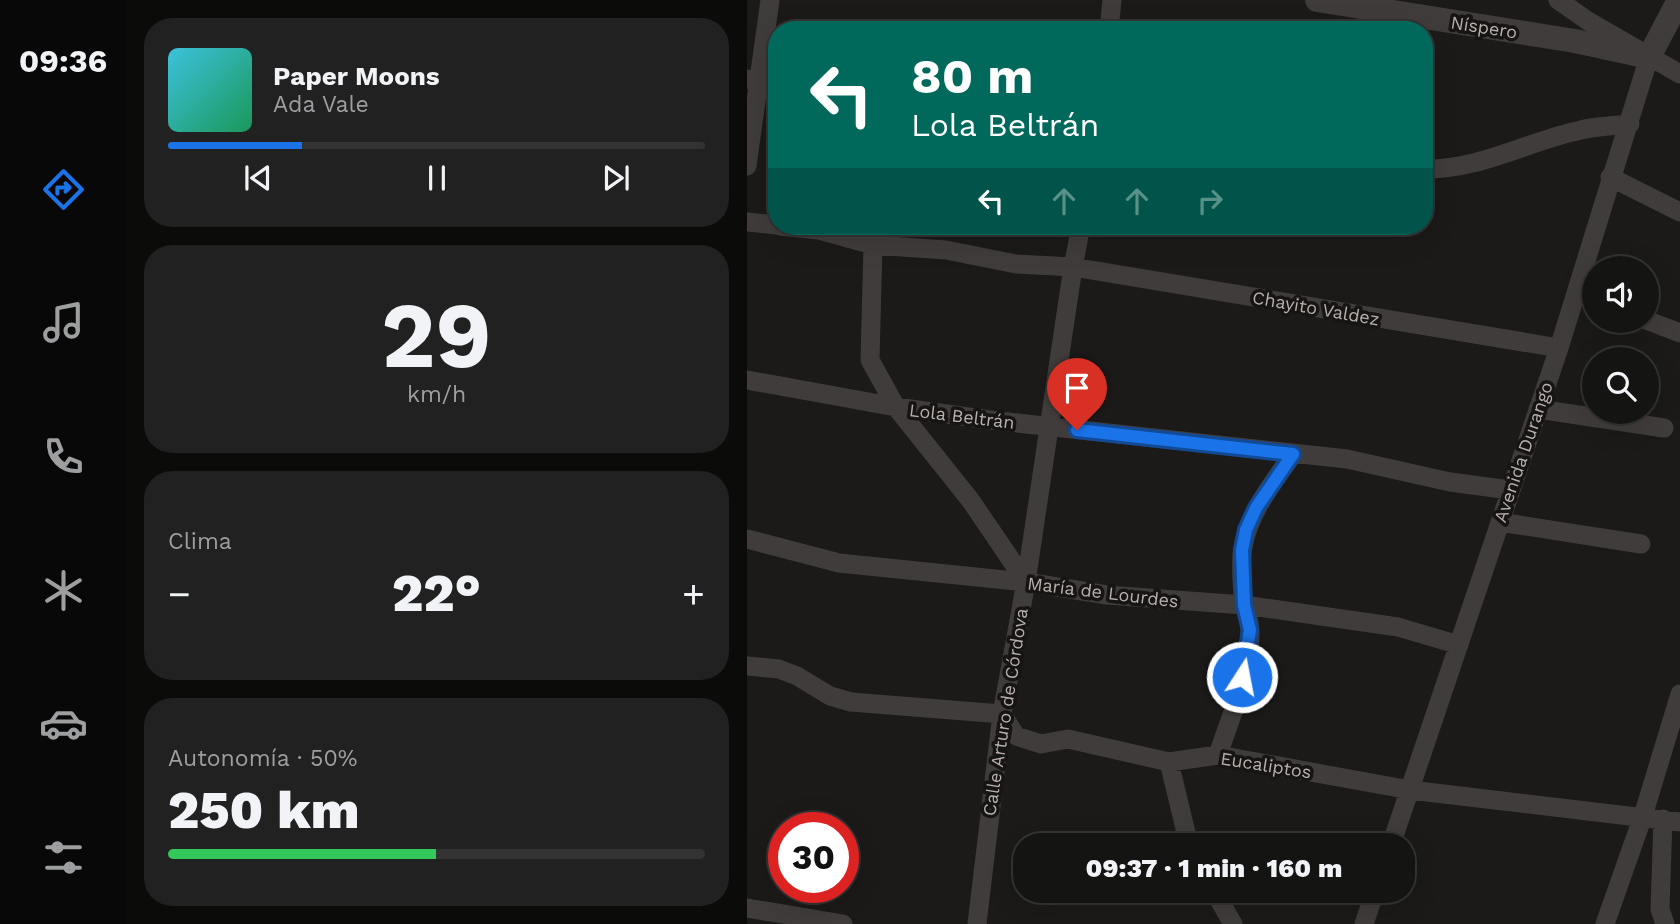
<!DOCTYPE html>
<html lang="es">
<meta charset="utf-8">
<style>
:root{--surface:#141413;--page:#212121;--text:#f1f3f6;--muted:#9d9ea0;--line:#333;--accent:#1a73e8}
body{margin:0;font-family:"Work Sans",sans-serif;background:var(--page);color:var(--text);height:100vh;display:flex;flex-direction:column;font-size:26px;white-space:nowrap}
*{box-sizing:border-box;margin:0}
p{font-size:23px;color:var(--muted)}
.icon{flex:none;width:38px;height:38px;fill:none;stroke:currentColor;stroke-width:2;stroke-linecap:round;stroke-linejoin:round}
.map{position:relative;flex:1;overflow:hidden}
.details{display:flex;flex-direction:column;gap:18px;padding:18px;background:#0b0b0a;width:621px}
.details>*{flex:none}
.banner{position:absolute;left:21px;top:21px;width:665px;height:214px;border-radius:28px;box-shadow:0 7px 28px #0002,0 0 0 2px var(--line);background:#00695c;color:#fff;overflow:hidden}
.buttons{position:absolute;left:835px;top:256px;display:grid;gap:14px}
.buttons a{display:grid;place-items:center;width:77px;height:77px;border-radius:50%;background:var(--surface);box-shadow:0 7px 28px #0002,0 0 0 2px var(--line);font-size:35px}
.speed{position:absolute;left:21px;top:812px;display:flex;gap:14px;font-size:35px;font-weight:700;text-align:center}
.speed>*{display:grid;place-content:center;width:91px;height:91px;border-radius:50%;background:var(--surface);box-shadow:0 7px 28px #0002,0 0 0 2px var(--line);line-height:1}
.speed .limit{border:10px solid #d22;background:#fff;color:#111}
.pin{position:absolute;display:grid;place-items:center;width:60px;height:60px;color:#fff;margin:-72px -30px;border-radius:50% 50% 50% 0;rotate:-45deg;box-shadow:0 0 7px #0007}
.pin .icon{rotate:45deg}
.me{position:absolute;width:77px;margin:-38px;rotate:11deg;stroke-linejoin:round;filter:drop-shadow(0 0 5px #0008)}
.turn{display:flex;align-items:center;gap:24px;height:147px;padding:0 28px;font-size:32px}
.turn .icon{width:91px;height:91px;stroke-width:2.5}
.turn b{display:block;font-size:49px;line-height:60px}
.lanes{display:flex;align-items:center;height:66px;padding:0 28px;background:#0003;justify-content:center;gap:35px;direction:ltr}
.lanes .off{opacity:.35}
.big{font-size:52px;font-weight:800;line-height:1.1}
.details .card{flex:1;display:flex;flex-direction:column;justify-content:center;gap:10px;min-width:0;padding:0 24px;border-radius:28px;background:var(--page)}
.details .dial{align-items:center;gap:0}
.dial b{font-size:91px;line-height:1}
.song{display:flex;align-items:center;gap:21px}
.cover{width:84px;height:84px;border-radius:10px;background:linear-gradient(135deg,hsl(190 70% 55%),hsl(150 70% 35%))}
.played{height:7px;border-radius:4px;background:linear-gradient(90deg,var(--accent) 25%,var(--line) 25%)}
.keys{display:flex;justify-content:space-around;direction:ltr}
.heat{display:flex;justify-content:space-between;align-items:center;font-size:38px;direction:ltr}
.charge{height:10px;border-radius:5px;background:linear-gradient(90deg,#34c759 50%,var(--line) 0)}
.trip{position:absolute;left:266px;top:833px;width:402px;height:70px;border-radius:28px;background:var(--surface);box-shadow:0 7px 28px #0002,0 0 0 2px var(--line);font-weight:800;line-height:70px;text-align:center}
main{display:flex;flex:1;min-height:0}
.menu{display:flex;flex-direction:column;width:126px;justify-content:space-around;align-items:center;background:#080808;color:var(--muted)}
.menu .icon{width:49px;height:49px}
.menu .current{color:var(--accent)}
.menu b{font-size:32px;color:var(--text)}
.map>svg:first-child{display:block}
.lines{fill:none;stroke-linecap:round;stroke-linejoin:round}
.minor{stroke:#403c3b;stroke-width:19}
.tertiary{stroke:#403c3b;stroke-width:24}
.route-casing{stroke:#114b97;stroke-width:18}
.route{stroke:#1a73e8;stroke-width:12}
.labels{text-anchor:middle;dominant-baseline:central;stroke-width:7;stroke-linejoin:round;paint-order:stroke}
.street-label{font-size:18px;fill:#b9b0ad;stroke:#161514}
</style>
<main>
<nav class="menu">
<b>09:36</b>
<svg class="icon current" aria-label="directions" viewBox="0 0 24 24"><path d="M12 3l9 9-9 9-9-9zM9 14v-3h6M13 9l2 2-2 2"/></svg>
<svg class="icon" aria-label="music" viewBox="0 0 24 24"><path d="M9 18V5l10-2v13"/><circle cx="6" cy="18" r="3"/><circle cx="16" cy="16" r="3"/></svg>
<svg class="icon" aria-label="phone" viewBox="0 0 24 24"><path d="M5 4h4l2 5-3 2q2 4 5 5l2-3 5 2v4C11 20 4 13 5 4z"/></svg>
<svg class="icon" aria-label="climate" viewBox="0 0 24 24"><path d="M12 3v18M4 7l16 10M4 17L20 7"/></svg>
<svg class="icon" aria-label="car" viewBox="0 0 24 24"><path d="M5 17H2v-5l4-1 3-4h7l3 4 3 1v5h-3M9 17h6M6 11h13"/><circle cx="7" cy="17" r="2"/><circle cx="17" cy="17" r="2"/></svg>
<svg class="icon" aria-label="filters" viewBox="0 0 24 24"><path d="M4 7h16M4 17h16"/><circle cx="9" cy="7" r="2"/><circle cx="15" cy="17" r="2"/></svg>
</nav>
<section class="details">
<div class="card">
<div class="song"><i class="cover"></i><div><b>Paper Moons</b><p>Ada Vale</p></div></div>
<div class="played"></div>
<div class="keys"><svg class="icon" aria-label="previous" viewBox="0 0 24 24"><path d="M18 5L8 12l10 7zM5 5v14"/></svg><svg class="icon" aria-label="pause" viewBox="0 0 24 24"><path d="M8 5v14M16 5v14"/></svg><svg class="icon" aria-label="next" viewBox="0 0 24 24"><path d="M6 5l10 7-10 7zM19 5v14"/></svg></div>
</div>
<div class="card dial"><b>29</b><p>km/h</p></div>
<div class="card"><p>Clima</p>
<div class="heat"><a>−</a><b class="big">22°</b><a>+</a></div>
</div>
<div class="card"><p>Autonomía · 50%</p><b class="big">250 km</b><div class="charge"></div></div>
</section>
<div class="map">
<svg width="933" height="924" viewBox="0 0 933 924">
<rect width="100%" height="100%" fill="#1b1a19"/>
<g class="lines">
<path class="minor" d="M811,0L841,21L933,74
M362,30L365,0
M0,79L30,84
M0,166L23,0
M677,169C733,170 781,141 834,130C850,126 867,126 883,124
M863,177L933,212
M0,222L30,225
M33,226L72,230L126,245L199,250L269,264L326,267L812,348
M126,245L123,360L149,407L224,501L279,582
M829,293L847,300
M899,320L933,333
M0,380L149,407L243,420L600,459L703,482L763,490
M791,409L917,428
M753,522L894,544
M0,539L92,563L279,582L360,595L497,605L651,627L712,645
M0,666L32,669L50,676L83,696L104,702L255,714L269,736L294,744L321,739L422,762L471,755L663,790L933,822
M471,755C483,718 504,671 503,632C503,620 497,607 496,595C495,580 493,563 496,547C502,512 526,483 546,454
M422,762L442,845
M916,819L913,909L918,924
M644,845L812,348L902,57
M467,891L486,924
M0,908L96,924
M230,924L255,714L279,582L326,267L334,226
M617,924L628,891
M858,924L896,816L933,694"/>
<path class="tertiary" d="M570,0L828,41L902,57L932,0"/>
</g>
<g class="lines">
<g class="route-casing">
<path id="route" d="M330,430L546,454L509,508L499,530L495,550L497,605L503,630L495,677"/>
</g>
<use href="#route" class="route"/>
</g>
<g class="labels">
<g class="street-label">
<text transform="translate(737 27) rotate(9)">Níspero</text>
<text transform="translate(569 308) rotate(10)">Chayito Valdez</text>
<text transform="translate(215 416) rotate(7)">Lola Beltrán</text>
<text transform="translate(776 452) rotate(-71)">Avenida Durango</text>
<text transform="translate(356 592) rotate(7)">María de Lourdes</text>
<text transform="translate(258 712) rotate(-81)">Calle Arturo de Córdova</text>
<text transform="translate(519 765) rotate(9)">Eucaliptos</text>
</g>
</g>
</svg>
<div class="buttons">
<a><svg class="icon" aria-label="sound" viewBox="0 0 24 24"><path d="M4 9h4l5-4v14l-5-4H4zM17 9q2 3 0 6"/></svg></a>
<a><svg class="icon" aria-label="search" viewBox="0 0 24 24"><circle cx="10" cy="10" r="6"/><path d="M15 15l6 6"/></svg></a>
</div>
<div class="speed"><div class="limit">30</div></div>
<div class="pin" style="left:330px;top:430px;background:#d93025"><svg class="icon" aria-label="arrive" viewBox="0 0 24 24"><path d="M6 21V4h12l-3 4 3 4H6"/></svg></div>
<svg class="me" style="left:495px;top:677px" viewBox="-20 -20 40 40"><circle r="17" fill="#1a73e8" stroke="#fff" stroke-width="3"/><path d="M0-11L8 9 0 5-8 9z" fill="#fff"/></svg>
<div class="trip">09:37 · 1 min · 160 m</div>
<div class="banner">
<div class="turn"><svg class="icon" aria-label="left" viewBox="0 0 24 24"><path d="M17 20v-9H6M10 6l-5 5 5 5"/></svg><div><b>80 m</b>Lola Beltrán</div></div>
<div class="lanes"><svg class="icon" aria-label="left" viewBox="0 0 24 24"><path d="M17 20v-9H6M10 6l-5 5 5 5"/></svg><svg class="icon off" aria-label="ahead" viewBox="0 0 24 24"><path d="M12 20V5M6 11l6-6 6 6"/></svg><svg class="icon off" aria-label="ahead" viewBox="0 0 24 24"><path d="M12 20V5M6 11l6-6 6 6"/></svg><svg class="icon off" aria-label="right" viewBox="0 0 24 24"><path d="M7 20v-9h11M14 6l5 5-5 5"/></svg></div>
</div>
</div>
</main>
